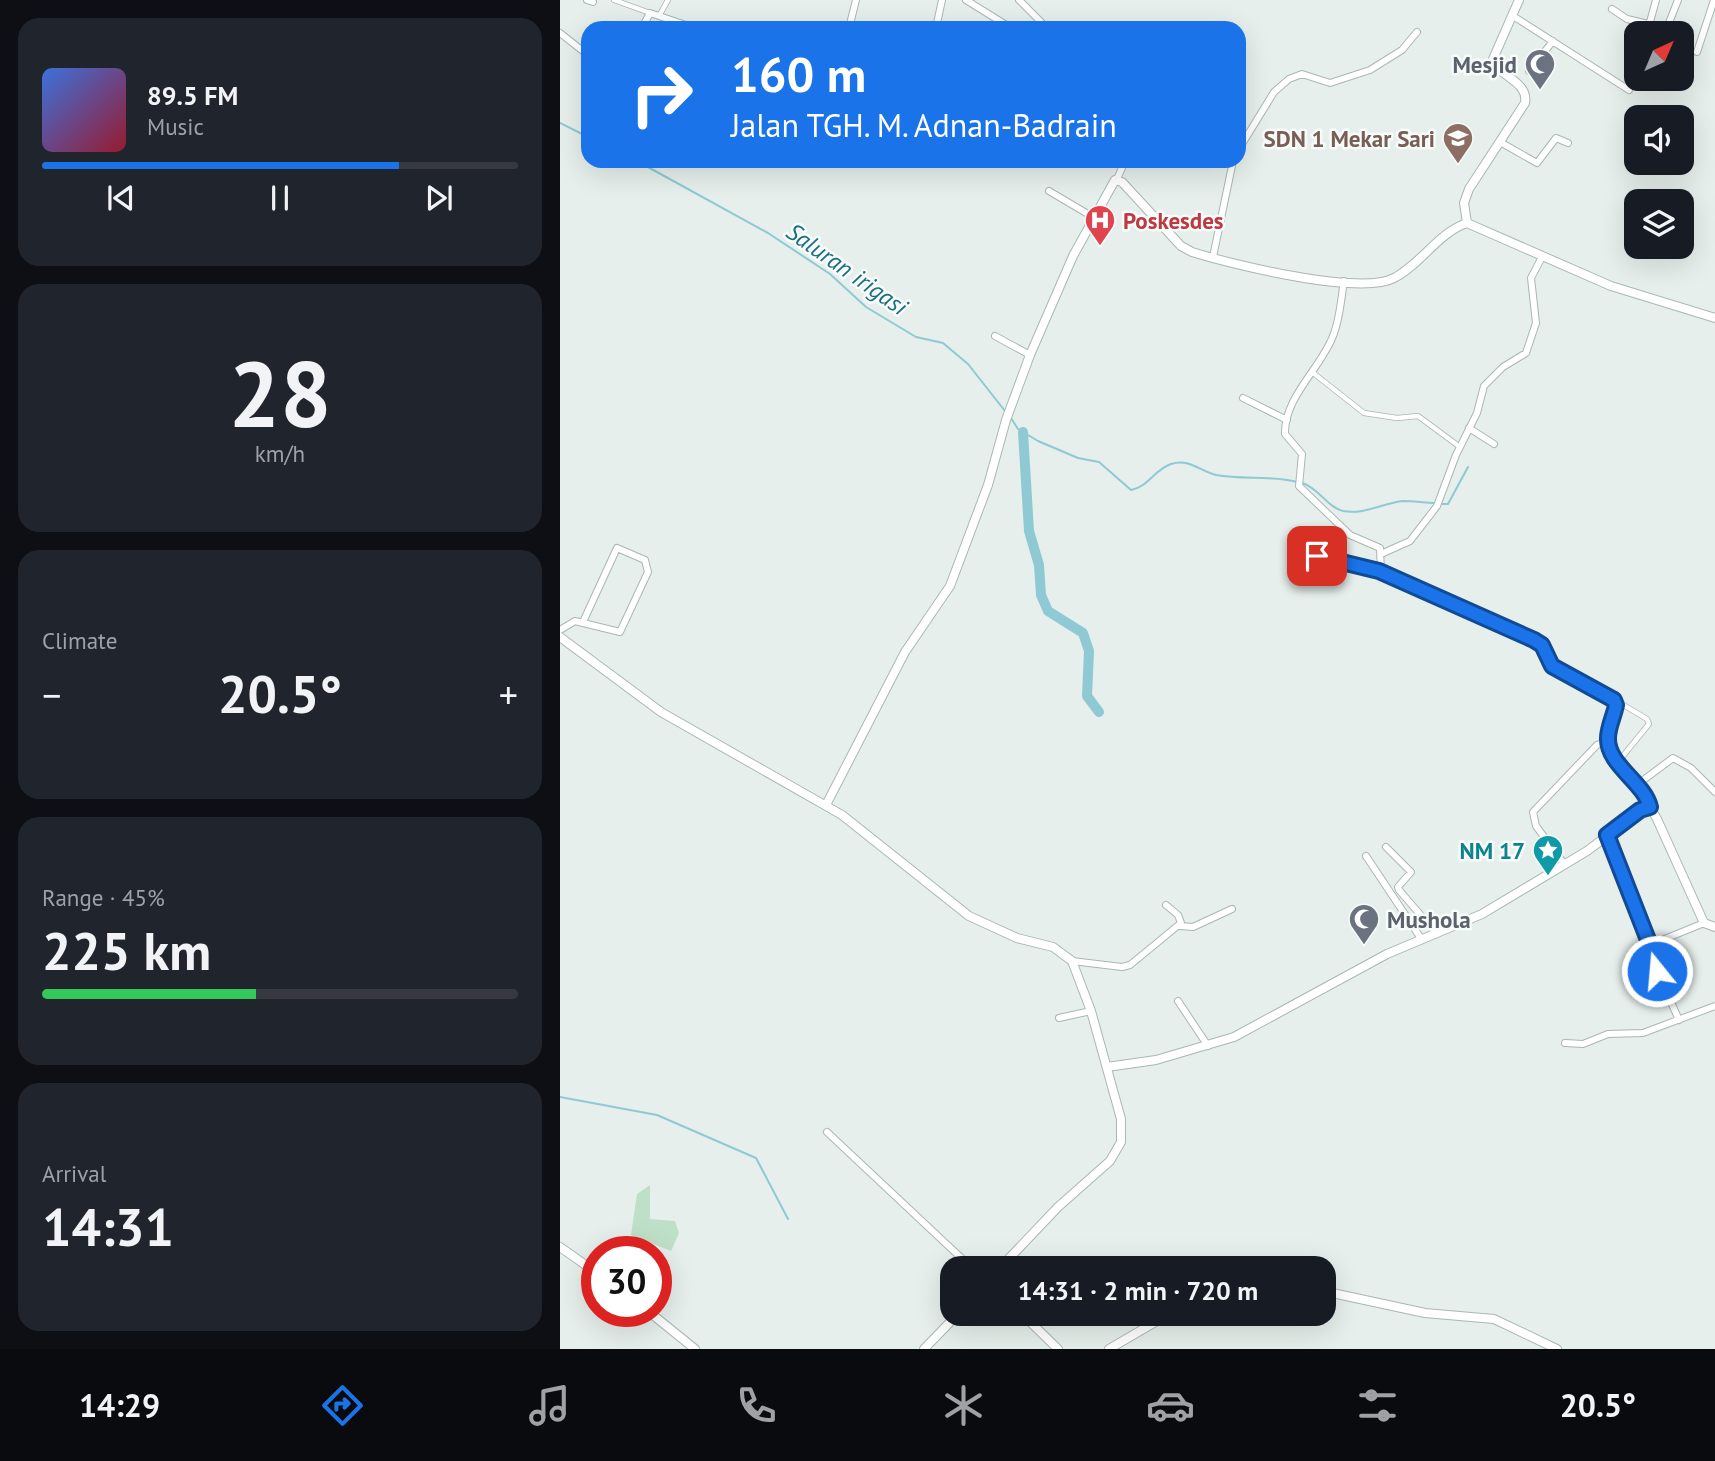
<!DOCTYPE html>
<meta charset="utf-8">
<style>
:root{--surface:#171b24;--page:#20242c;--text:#f1f3f6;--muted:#9ea1a6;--line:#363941;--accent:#1a73e8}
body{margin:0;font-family:"PT Sans",sans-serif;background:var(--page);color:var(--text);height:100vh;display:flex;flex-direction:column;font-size:26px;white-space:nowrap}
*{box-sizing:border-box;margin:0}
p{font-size:23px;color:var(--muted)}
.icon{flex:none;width:38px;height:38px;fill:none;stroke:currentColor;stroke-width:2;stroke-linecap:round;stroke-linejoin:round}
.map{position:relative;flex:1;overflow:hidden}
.panel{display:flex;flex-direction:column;gap:18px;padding:18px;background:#0d0f14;width:560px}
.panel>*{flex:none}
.guide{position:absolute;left:21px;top:21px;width:665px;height:147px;border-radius:21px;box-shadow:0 7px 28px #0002;background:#1a73e8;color:#fff;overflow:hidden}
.needle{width:46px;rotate:44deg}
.buttons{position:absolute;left:1064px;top:21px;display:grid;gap:14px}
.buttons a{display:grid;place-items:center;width:70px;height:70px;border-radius:14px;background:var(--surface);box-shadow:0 7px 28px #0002;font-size:35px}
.speed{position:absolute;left:21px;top:1236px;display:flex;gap:14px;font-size:35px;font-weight:700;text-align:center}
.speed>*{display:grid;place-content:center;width:91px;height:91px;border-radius:50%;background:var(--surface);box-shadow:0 7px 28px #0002;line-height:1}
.speed .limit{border:10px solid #d22;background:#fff;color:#111}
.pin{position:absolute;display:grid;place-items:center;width:60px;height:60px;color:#fff;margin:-30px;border-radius:14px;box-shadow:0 4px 10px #0006}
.me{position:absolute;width:77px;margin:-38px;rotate:343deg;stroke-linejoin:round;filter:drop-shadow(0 0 5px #0008)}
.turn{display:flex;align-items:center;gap:24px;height:147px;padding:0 35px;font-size:32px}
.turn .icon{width:91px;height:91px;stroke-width:2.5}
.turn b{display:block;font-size:49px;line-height:60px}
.big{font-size:52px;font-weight:800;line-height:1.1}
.panel .tile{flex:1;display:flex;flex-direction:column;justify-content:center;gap:10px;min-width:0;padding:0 24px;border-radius:21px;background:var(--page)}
.panel .dial{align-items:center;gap:0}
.dial b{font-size:91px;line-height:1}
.song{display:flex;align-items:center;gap:21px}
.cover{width:84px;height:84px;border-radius:10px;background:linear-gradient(135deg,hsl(220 70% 55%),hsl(350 70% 35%))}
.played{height:7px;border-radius:4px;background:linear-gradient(90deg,var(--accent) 75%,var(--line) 75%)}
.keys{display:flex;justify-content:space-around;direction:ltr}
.heat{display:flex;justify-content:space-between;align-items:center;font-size:38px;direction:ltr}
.charge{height:10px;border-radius:5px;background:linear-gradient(90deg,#34c759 45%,var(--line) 0)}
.trip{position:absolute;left:380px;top:1256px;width:396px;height:70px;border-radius:21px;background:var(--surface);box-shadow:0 7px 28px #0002;font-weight:800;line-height:70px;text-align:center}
.tab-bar{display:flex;height:112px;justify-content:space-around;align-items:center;background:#090b0e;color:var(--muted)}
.tab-bar .icon{width:49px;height:49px}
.tab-bar .on{color:var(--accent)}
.tab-bar b{font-size:32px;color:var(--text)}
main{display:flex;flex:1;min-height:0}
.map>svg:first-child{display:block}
.green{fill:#bfe0c8}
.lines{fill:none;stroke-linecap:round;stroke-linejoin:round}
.stream{stroke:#8ec9d4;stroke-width:2}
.river{stroke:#8ec9d4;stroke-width:10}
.pedestrian-casing{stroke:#a8b8b2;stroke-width:6}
.minor-casing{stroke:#a8b8b2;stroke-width:8}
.tertiary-casing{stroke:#a8b8b2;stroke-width:10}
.pedestrian{stroke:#fff;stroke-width:4.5}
.minor{stroke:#fff;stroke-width:6}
.tertiary{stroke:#fff;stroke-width:8}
.route-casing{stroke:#114b97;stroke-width:18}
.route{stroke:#1a73e8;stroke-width:12}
.labels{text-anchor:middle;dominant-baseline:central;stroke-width:5;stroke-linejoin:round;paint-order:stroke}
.worship-label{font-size:23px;font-weight:bold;fill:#5b616d;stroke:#f7fbf9;text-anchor:end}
.education-label{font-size:23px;font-weight:bold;fill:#785e54;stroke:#f7fbf9;text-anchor:end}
.health-label{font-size:23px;font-weight:bold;fill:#be3a42;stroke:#f7fbf9;text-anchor:start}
.culture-label{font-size:23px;font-weight:bold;fill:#0d838f;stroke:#f7fbf9;text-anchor:end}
.water-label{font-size:24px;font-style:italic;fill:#1c6f80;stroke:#f7fbf9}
</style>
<main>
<section class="panel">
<div class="tile">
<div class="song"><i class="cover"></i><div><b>89.5 FM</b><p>Music</p></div></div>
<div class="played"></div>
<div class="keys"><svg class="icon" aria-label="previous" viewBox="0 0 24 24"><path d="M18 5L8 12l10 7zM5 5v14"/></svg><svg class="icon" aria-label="pause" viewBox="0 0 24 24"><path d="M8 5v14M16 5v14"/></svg><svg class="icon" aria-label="next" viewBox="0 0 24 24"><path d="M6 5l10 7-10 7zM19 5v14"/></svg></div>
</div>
<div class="tile dial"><b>28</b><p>km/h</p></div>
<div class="tile"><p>Climate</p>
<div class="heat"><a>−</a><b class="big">20.5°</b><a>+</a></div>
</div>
<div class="tile"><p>Range · 45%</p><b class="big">225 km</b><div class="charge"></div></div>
<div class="tile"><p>Arrival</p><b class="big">14:31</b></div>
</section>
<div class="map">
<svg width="1155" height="1349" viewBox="0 0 1155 1349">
<rect width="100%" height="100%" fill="#e6efeb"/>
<path class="green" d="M90,1185V1219L115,1221L119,1233L111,1251L71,1235L77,1194Z"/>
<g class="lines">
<path class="stream" d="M0,123L28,137
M77,161L208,233L270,274L306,307L356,337L383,343L408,364L445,411
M451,418L458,429L478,441L518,458L539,462L571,490C588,487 595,469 611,464C630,458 639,471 656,475C683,480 711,475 737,482
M742,483C759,488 767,507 783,511C804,515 823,503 843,501C854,501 866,503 877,503
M882,504H888L908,467
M0,1097L97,1115L196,1158L228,1219"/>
<path class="river" d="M463,432L469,531L479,565L481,595L488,611L523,633L529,651L527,696L539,712"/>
<g class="pedestrian-casing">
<path id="pedestrian" d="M54,0L90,13
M99,16L108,0
M752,372L804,413L837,418L858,416L900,447
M1055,700L1087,719L1089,724L1058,762"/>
</g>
<g class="minor-casing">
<path id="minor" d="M27,0L33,2
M406,0L451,28
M459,0L487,28
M1052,9L1067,19L1088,24
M953,16L1069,90
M82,28L90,13L135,28
M289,28L296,0
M376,28L382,0
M0,33L28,55
M1087,33L1096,0
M1105,33L1118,0
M1137,52L1154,0
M969,71L993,41
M940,142L977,163L996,138L1008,143
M679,149L714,92L729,79L742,74L770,83L810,70L842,50L857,32
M557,179L565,161
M489,191L533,217
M653,257L673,161
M784,281C781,299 780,319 773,336C761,368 724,397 725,434L742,454L739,486L790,535L820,548L821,573L979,643L992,666L1054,700L1056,705C1054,716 1048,727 1048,738C1047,765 1084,782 1090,807
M435,336L470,355
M683,398L727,420
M909,428L934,444
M738,552L819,571
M821,554L850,541L877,506L896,455L917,413L924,386L943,367L966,353L976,323L971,278L982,257
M775,559L782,528
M0,630L15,621L60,632L88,572L85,560L57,548L23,622
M1078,784L1113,758L1131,768L1155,792
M1047,835L1090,945L1097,971L1119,1020
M826,847L851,872L838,887L839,890L877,934
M806,856L862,940
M1005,865L976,826L973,812L1037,745L1048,741
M620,926L633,927L672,909
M1090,945L1144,923
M512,961L562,967L570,965L621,923L618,915L606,905
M618,1001L648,1046
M499,1018L531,1011
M1005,1043L1023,1044L1048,1034L1083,1033L1155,1006
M267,1132L413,1269"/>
</g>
<g class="tertiary-casing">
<path id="tertiary" d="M907,223L1051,286L1155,318
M0,637L101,712L282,815L409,916L457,938L493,947L512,961L531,1011L561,1119V1142L550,1161L498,1207L439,1269
M266,805L345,652L390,586L428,485L446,420L470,355L513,256L555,180L562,182L621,246L632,252C670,264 800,296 834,278C860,265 879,232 907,223L904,203L909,189L965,103C969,81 938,77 933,59L959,0
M547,1067L596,1060L674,1037L827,954L922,914L1027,851L1086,807H1090L1097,819L1144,923L1155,927
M0,1247L37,1273
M763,1291L865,1313L934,1319L997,1349
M88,1311L135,1349
M462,1314L498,1349
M364,1349L398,1314
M549,1349L609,1314"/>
</g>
<use href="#pedestrian" class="pedestrian"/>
<use href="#minor" class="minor"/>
<use href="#tertiary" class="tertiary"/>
</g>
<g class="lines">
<g class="route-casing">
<path id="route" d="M757,556L819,571L974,640L982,645L992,666L1054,700L1056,705C1054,716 1048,727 1048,738C1047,765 1084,782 1090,807L1080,810L1047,835L1090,945L1097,971"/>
</g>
<use href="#route" class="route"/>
</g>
<defs>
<g id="mosque-pin" transform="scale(1.575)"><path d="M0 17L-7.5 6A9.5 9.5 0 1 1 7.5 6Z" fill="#6b7280" stroke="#f7fbf9"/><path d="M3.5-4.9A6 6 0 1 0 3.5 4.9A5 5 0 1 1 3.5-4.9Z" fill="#fff"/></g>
<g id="school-pin" transform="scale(1.575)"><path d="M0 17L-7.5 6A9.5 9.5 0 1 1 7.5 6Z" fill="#8d6e63" stroke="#f7fbf9"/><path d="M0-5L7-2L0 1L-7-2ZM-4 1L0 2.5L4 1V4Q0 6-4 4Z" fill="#fff"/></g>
<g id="hospital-pin" transform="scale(1.575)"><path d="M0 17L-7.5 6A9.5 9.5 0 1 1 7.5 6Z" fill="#e0444e" stroke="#f7fbf9"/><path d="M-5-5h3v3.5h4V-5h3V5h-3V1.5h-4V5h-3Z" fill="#fff"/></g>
<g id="sight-pin" transform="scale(1.575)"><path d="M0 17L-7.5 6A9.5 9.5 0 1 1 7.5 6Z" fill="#0f9aa8" stroke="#f7fbf9"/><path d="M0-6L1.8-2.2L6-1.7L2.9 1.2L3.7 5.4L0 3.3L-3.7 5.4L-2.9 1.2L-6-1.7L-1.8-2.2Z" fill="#fff"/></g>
</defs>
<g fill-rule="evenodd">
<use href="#mosque-pin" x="980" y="64"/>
<use href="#school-pin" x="898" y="138"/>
<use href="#hospital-pin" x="540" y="220"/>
<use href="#sight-pin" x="988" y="850"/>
<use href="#mosque-pin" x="804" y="919"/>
</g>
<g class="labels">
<g class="worship-label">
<text x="957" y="64">Mesjid</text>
<text x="827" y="919" text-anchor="start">Mushola</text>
</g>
<g class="education-label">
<text x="875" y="138">SDN 1 Mekar Sari</text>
</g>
<g class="health-label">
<text x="563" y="220">Poskesdes</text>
</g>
<g class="culture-label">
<text x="965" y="850">NM 17</text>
</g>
<g class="water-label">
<text transform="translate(287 269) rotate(35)">Saluran irigasi</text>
</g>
</g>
</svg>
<div class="buttons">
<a><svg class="needle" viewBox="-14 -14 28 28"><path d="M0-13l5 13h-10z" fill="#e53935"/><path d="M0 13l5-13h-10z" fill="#9ea1a6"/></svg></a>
<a><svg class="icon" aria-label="sound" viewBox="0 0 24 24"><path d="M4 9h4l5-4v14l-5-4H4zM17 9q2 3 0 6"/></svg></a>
<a><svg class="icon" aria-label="layers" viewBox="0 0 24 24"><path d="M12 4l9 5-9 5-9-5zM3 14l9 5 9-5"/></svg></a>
</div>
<div class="speed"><div class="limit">30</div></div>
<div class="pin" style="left:757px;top:556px;background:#d93025"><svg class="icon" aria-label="arrive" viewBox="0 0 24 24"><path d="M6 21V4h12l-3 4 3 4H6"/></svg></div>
<svg class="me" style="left:1097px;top:971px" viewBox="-20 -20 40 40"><circle r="17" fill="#1a73e8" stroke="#fff" stroke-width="3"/><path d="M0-11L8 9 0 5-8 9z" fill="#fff"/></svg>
<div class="trip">14:31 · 2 min · 720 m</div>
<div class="guide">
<div class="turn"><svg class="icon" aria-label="right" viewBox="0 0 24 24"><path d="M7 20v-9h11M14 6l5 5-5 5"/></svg><div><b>160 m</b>Jalan TGH. M. Adnan-Badrain</div></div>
</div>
</div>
</main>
<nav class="tab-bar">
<b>14:29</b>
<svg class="icon on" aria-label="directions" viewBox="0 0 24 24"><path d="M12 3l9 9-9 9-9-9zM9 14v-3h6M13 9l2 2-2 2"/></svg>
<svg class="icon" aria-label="music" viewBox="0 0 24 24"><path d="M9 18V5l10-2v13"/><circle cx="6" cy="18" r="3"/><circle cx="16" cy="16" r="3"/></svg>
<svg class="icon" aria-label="phone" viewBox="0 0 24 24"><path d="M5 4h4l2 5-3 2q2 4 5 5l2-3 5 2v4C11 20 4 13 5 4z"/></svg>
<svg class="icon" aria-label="climate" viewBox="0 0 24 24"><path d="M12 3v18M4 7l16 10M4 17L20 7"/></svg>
<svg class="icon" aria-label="car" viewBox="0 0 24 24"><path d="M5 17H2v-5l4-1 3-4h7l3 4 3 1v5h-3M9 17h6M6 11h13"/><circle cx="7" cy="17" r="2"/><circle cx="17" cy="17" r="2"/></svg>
<svg class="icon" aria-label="filters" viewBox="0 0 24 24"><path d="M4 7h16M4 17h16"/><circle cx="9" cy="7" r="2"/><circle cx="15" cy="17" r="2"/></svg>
<b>20.5°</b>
</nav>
